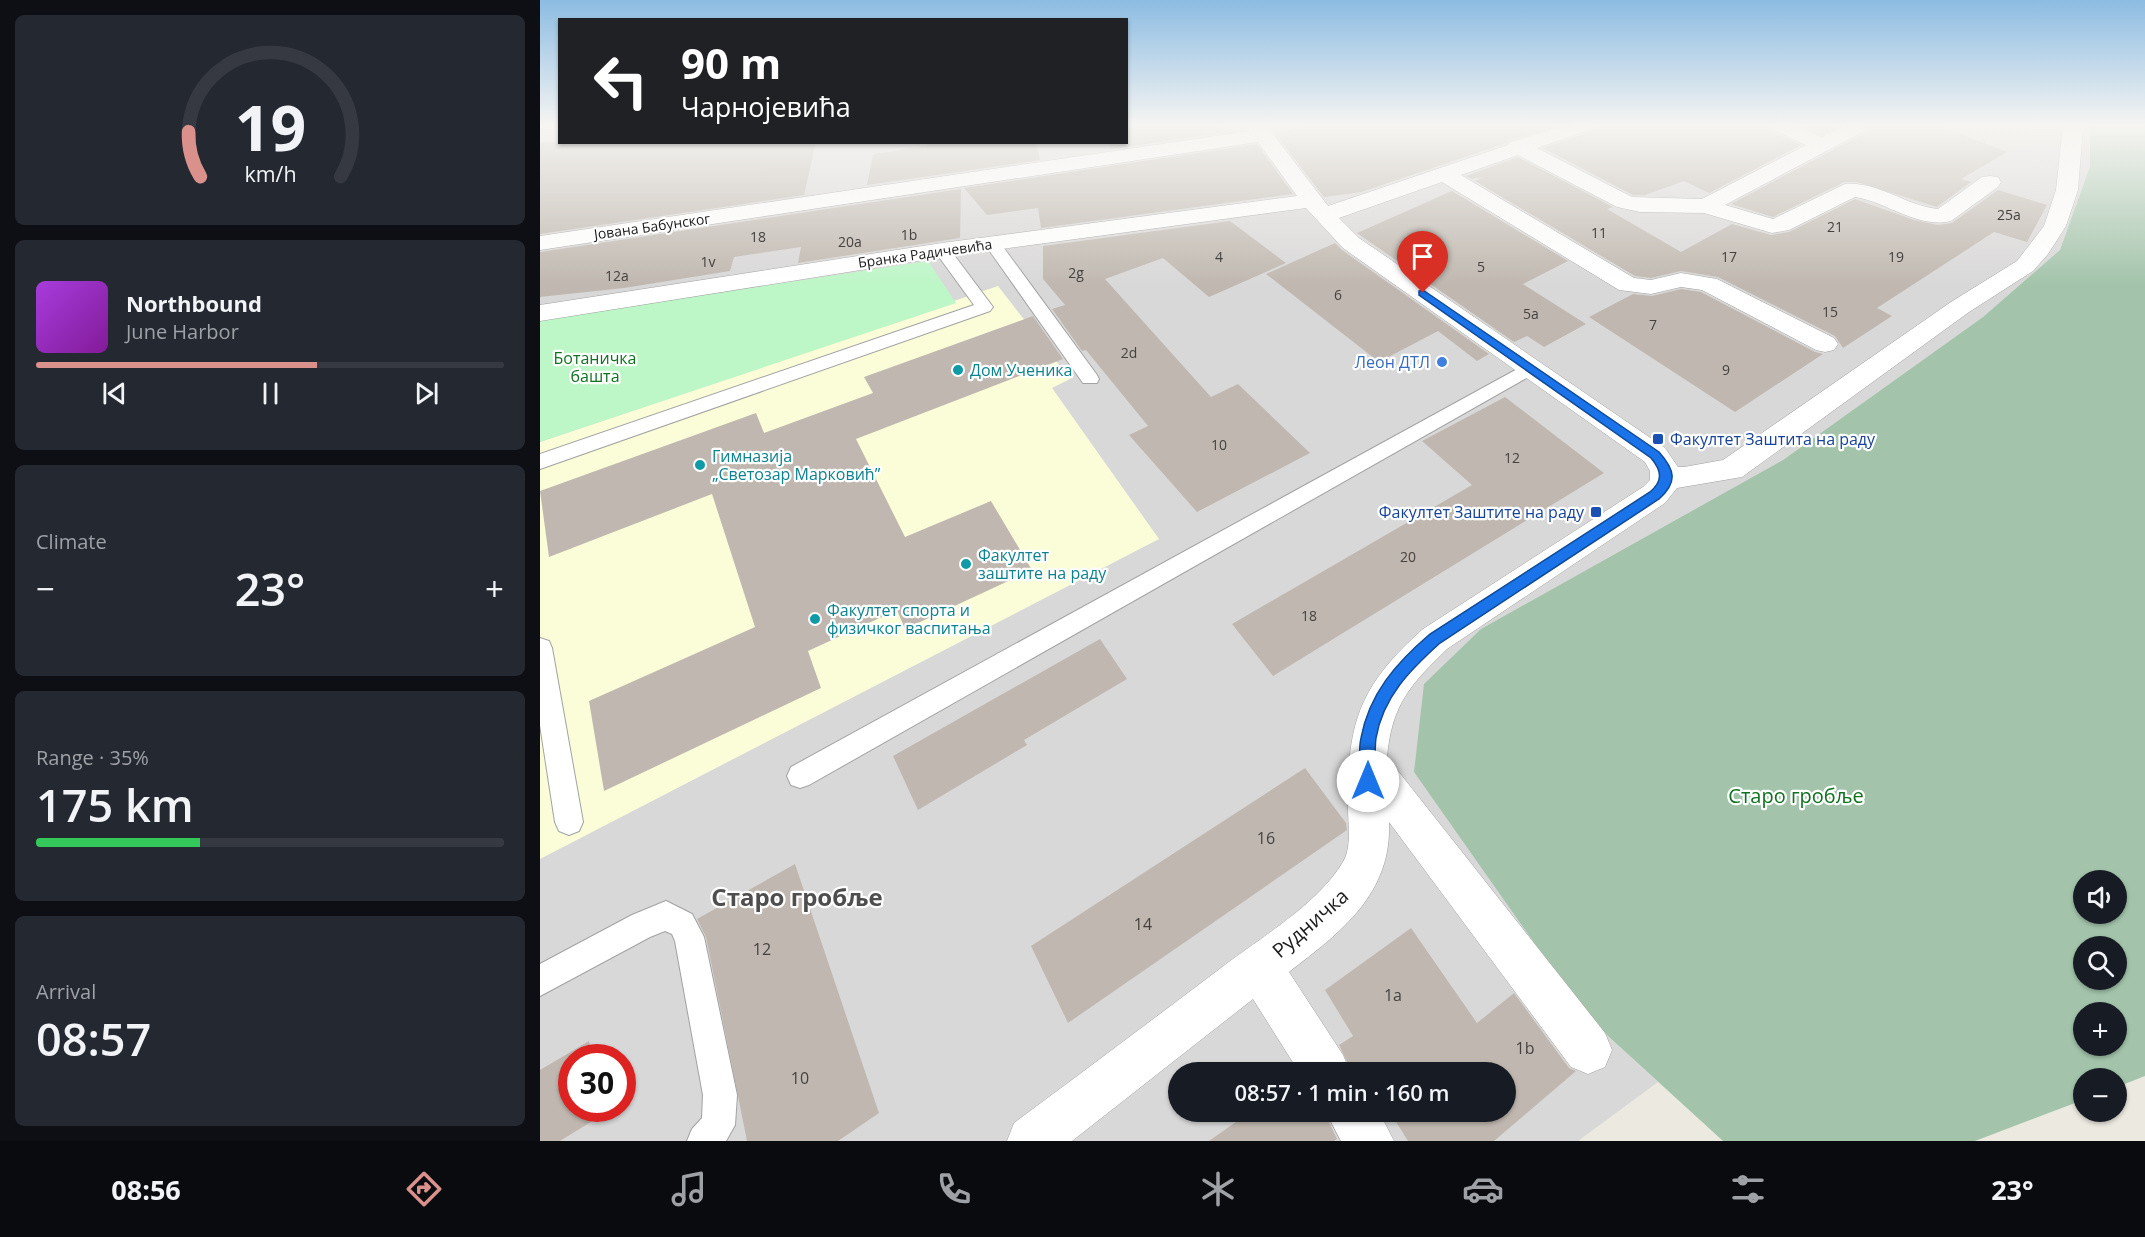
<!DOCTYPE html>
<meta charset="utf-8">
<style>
:root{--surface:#171b24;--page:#242831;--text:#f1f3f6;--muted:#9ea1a6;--line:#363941;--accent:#da908b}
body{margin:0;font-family:"Open Sans",sans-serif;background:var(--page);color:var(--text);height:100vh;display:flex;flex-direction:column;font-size:22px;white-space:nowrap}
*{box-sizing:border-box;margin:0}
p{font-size:20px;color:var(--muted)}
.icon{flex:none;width:33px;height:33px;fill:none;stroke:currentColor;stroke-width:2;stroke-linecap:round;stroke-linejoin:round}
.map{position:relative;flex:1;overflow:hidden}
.drawer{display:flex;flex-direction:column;gap:15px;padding:15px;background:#0d0f14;width:540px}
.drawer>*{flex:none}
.hud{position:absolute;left:18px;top:18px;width:570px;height:126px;border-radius:0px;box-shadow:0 2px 4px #0004;background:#202124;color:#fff;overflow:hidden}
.controls{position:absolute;left:1533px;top:870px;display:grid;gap:12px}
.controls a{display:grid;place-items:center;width:54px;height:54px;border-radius:50%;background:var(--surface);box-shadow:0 2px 4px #0004;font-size:30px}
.speed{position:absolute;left:18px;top:1044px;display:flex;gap:12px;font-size:30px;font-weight:700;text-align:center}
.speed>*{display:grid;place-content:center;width:78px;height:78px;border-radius:50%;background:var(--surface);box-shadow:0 2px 4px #0004;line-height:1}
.speed .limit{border:9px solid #d22;background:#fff;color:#111}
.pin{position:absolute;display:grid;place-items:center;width:51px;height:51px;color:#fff;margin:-62px -26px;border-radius:50% 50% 50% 0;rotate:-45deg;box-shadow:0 0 6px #0007}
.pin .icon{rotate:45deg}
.me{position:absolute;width:66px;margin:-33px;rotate:0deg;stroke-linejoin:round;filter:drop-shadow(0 0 4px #0008)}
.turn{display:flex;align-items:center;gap:21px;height:126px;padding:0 24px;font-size:27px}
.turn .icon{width:78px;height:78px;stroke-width:2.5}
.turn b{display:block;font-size:42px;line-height:51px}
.big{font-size:45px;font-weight:600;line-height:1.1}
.drawer .widget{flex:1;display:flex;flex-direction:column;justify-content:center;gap:9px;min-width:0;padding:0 21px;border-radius:9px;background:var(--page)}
.drawer .dial{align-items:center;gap:0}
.dial svg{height:156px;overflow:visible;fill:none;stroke:var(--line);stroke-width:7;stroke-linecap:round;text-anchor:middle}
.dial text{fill:var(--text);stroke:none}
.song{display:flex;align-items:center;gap:18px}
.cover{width:72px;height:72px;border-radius:9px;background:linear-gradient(135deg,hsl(280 70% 55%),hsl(290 70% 35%))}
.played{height:6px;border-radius:3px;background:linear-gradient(90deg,var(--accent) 60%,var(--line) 60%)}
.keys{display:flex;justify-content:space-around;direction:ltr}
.heat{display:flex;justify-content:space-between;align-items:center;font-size:33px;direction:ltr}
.charge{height:9px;border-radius:4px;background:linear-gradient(90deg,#34c759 35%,var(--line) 0)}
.trip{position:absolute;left:628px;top:1062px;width:348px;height:60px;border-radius:30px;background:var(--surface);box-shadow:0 2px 4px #0004;font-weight:600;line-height:60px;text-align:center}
.menu{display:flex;height:96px;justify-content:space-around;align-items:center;background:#090b0e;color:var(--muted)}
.menu .icon{width:42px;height:42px}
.menu .on{color:var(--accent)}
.menu b{font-size:27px;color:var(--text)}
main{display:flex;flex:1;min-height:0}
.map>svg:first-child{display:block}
.residential{fill:#d9d8d8;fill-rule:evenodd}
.education{fill:#fafdd8}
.cemetery{fill:#a3c4ab;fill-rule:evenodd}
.park{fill:#bdf6c7}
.building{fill:#c0b8b0}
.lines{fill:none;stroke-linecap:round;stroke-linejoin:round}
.lane-casing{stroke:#a2a2a2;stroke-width:2}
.street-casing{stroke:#a2a2a2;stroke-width:1}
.lane{fill:#fff;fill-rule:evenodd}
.street{fill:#fff;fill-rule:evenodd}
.route{fill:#1a73e8;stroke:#114b97;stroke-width:1.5}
.shop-dot{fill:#3f7fe0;stroke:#fff;stroke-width:2}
.culture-dot{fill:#0f9aa8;stroke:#fff;stroke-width:2}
.transit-dot{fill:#1a4fb4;stroke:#fff;stroke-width:2}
.labels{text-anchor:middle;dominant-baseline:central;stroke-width:4.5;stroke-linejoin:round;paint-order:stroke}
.number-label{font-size:14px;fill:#444240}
.far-street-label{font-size:14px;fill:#1b1b1b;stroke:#fff}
.park-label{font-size:16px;fill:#0f7220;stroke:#fff}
.shop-label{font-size:16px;fill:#366cbe;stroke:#fff;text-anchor:end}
.culture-label{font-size:16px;fill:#0d838f;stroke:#fff;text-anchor:start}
.transit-label{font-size:16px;fill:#164399;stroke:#fff;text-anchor:start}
.near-number-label{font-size:16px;fill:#444240}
.near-park-label{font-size:20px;fill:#0f7220;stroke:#fff}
.near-street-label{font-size:20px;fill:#1b1b1b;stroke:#fff}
.near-quarter-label{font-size:24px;font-weight:bold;fill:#4e4e4e;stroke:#fff}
</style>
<main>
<section class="drawer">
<div class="widget dial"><svg viewBox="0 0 100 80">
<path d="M14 69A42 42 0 1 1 86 69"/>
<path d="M14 69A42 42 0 0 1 8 46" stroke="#da908b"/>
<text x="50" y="56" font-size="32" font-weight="700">19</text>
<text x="50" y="72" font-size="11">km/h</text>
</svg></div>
<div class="widget">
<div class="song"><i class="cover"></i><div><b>Northbound</b><p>June Harbor</p></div></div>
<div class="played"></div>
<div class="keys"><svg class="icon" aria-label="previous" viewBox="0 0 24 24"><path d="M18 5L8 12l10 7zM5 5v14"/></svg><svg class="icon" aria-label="pause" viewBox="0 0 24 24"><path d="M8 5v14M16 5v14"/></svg><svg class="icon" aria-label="next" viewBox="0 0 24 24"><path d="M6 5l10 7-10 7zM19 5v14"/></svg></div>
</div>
<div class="widget"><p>Climate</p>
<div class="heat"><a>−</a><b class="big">23°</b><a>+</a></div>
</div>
<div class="widget"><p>Range · 35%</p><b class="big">175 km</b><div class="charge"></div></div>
<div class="widget"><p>Arrival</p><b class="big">08:57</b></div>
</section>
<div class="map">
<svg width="1605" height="1141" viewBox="0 0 1605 1141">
<rect width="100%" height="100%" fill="#ece9e1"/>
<path class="residential" d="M0,126H19L20,142H586L587,126H1550V166L1520,250L1443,317L1243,460L1045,1015L1118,1082L1038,1141H0ZM32,1058H82V1108H32ZM639,1072H966V1112H639Z"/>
<path class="education" d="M458,286L530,379L512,388L619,539L0,859V442Z"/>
<path class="cemetery" d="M1550,126H1605V1076L1577,1087L1576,1078H1544L1543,1100L1435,1141H1183L1045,1015L874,772L884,684L941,629L1243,460L1443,317L1520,250L1550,166ZM1544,880H1576V914H1544ZM1544,946H1576V980H1544ZM1544,1012H1576V1046H1544Z"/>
<path class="park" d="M388,261L416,303L0,442V320Z"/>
<path class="building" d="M586,126H680L683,133L571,149L568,142H586Z
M772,126H1022L969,140L967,143L821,192L784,197L734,132Z
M1054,126H1229L1233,132L1261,145L1169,193L1144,181L1105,195H1093L1003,148L1050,132Z
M1261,126H1301L1282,135Z
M1331,126H1400L1467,152L1421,179L1431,182L1397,207L1317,182H1304L1233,217L1191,204L1327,132Z
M0,142H276L264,195L0,234Z
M385,142H496L500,160L327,185L333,154L388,146Z
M717,144L753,194L501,228L498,208L447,215L424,188Z
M978,157L1073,207L1067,209L1141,252L1192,224L1231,235L1249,232L1315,199L1374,220L1398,225L1412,223L1458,190L1507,205L1487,242L1454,232L1337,308L1352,316L1303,348L1295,336L1178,277L1141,271L1111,278L1095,276L935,181L943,177L932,179L926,176Z
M421,189L420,238L258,263L261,247L194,257L190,271L84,288L0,297V252Z
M912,191L1028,261L983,284L1046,324L1004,347L987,336L974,342L817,233Z
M690,221L746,263L669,297L623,258L565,279L671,397L698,384L770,453L657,512L589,435L608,426L546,350L542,351L512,309L525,305L503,279V246Z
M795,243L802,250L949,354L937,361L898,331L839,362L726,274Z
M1141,289L1161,292L1275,352L1283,354L1195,412L1049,317L1093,294L1112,296Z
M493,316L523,359L316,439L365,537L451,501L492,570L365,629L357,610L268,651L281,688L64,791L49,701L215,627L172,494L9,557L0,491L216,413L224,433L333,393L324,377Z
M965,397L1064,473L733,676L692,624L932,485L882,441Z
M560,639L587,679L484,740L487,745L378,810L353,756Z
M765,768L806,823L807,830L528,1023L491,946Z
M255,864L339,1113L298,1141H207L166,937L157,919Z
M871,928L937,1023L974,993L1029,1068L1036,1071L954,1141H868L850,1112H966V1072H812L799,1045L813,1036L785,990Z
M49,1041L52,1058H32V1108H60L62,1115L20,1141H0V1070Z
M710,1112H784L797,1139L794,1141H669Z"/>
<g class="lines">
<g class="lane-casing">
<path id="lane" d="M452,238L458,240L557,375L559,379L557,383H543L444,243Z
M402,245L408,247L453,307L450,311L0,469V454L434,305L394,250Z
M990,362L997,364L999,368L997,372L269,785L260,788L251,785L247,776L251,767Z
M0,638L9,641L12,648L43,822L39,831L29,835L19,831L15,822L0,725Z
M126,901L152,914L164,937L197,1095L195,1125L186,1141H147L152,1129L162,1118L163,1095L135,941L132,934L125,931L110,937L0,996V964L92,915Z"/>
</g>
<g class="street-casing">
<path id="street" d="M707,126H727L788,206L968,145L970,142C997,135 1024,123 1052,126L1049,130L997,148L1092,197L1162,199L1266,145L1234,130L1231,126H1256L1282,137L1305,126H1329L1326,130L1185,205L1233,219L1305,184C1338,181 1366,206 1398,209L1442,177L1450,176L1458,177L1461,182L1458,187L1411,221C1378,229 1347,202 1315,197L1249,230L1232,233L1164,213L1100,212L1077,207L978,155L921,175L1094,278L1111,280L1141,273L1177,279L1294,338L1298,344L1294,350L1285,352L1276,350L1162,290L1141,287L1111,294L1079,290L902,182L799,218L819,238L1125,448L1138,467H1144L1183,460L1411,302L1477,261L1504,226L1516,190L1523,126H1543L1538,190L1526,226L1508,254L1493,271L1429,312L1202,477L1137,488L1125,503L907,649C870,685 852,704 847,757L1065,1033L1072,1050L1065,1067L1048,1074L1031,1067L849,822C852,894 801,932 749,972L803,1055L810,1072H759L713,999L532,1141H467L474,1123C543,1072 612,1020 681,968C720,938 777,905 803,862C812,847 808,824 808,808C807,723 819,686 883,629L1103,487L1110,480V471L1105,462L803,248L766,208L402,257L0,321V305L402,243L757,196L718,142L0,250V236L710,131Z
M786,1112H839L854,1141H801Z"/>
</g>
<use href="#lane" class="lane"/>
<use href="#street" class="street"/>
</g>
<linearGradient id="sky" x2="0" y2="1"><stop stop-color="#8cbce2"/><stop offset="0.44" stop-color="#f6f5f2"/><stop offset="1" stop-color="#f6f5f2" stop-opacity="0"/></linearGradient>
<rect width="1605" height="285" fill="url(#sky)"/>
<path class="route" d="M883,290L1119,452C1135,470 1138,482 1119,499L900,643C870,670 843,697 836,738C834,752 836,767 836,781L834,786L828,788L822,786L820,781C820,767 818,752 821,738C829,694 856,663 890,634L1110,492C1123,481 1122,471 1111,458L879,295V291Z"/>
<circle class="shop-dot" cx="902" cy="362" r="6"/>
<g class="culture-dot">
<circle cx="418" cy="370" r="6"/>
<circle cx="160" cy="465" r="6"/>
<circle cx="426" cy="564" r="6"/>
<circle cx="275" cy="619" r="6"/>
</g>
<g class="transit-dot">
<rect x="1112" y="433" width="12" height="12" rx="3"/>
<rect x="1050" y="506" width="12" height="12" rx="3"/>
</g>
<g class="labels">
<g class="number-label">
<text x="1469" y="214">25a</text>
<text x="1295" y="226">21</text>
<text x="1059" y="232">11</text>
<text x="369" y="234">1b</text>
<text x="218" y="236">18</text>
<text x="310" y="241">20a</text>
<text x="679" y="256">4</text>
<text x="1189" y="256">17</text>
<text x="1356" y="256">19</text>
<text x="168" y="261">1v</text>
<text x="941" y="266">5</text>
<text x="536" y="272">2g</text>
<text x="77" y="275">12a</text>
<text x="798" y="294">6</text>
<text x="1290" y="311">15</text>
<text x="991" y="313">5a</text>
<text x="1113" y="324">7</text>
<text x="589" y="352">2d</text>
<text x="1186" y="369">9</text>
<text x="679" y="444">10</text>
<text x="972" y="457">12</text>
<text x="868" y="556">20</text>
<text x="769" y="615">18</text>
</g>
<g class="far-street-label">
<text transform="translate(112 226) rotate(-8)">Јована Бабунског</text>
<text transform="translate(385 253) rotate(-8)">Бранка Радичевића</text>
</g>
<g class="park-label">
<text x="55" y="358">Ботаничка<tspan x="55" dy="18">башта</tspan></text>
</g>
<g class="shop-label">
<text x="890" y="362">Леон ДТЛ</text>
</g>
<g class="culture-label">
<text x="430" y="370">Дом Ученика</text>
<text x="172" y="456">Гимназија<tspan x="172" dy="18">„Светозар Марковић”</tspan></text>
<text x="438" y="555">Факултет<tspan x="438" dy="18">заштите на раду</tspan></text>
<text x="287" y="610">Факултет спорта и<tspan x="287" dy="18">физичког васпитања</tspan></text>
</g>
<g class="transit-label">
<text x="1130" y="439">Факултет Заштита на раду</text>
<text x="1044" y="512" text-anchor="end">Факултет Заштите на раду</text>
</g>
<g class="near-number-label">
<text x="726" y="838">16</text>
<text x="603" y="924">14</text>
<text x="222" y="949">12</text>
<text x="853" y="995">1a</text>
<text x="985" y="1048">1b</text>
<text x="260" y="1078">10</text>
</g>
<g class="near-park-label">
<text x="1256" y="795">Старо гробље</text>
</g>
<g class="near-street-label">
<text transform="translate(770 923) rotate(-41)">Рудничка</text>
</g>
<g class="near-quarter-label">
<text x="257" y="896">Старо гробље</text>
</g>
</g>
</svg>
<div class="controls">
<a><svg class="icon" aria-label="sound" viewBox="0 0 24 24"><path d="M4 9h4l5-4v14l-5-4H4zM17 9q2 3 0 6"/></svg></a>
<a><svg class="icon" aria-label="search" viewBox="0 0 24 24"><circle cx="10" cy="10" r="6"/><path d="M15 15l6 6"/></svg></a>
<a>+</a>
<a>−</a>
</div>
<div class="speed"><div class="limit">30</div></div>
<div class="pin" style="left:883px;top:293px;background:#d93025"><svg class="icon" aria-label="arrive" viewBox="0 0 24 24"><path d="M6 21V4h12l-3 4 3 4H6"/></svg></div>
<svg class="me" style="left:828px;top:781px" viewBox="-20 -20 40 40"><circle r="19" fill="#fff"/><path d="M0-13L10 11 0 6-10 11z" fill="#1a73e8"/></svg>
<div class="trip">08:57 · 1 min · 160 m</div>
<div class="hud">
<div class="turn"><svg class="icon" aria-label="left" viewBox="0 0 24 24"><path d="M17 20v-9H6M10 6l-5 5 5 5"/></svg><div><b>90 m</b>Чарнојевића</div></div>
</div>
</div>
</main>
<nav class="menu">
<b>08:56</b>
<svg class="icon on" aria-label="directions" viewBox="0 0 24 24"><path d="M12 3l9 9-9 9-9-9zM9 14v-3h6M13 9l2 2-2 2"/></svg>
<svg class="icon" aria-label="music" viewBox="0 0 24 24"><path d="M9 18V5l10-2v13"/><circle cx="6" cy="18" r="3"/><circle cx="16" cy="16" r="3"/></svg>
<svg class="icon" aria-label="phone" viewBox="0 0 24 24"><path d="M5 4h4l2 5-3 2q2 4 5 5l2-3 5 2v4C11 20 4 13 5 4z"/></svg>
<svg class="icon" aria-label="climate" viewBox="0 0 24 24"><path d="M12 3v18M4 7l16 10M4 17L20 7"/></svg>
<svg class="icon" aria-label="car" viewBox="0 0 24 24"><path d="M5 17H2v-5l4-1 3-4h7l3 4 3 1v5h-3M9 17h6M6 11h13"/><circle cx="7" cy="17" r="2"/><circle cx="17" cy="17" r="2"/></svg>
<svg class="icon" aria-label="filters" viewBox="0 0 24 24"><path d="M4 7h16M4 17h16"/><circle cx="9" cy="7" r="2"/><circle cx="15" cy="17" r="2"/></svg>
<b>23°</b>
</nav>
